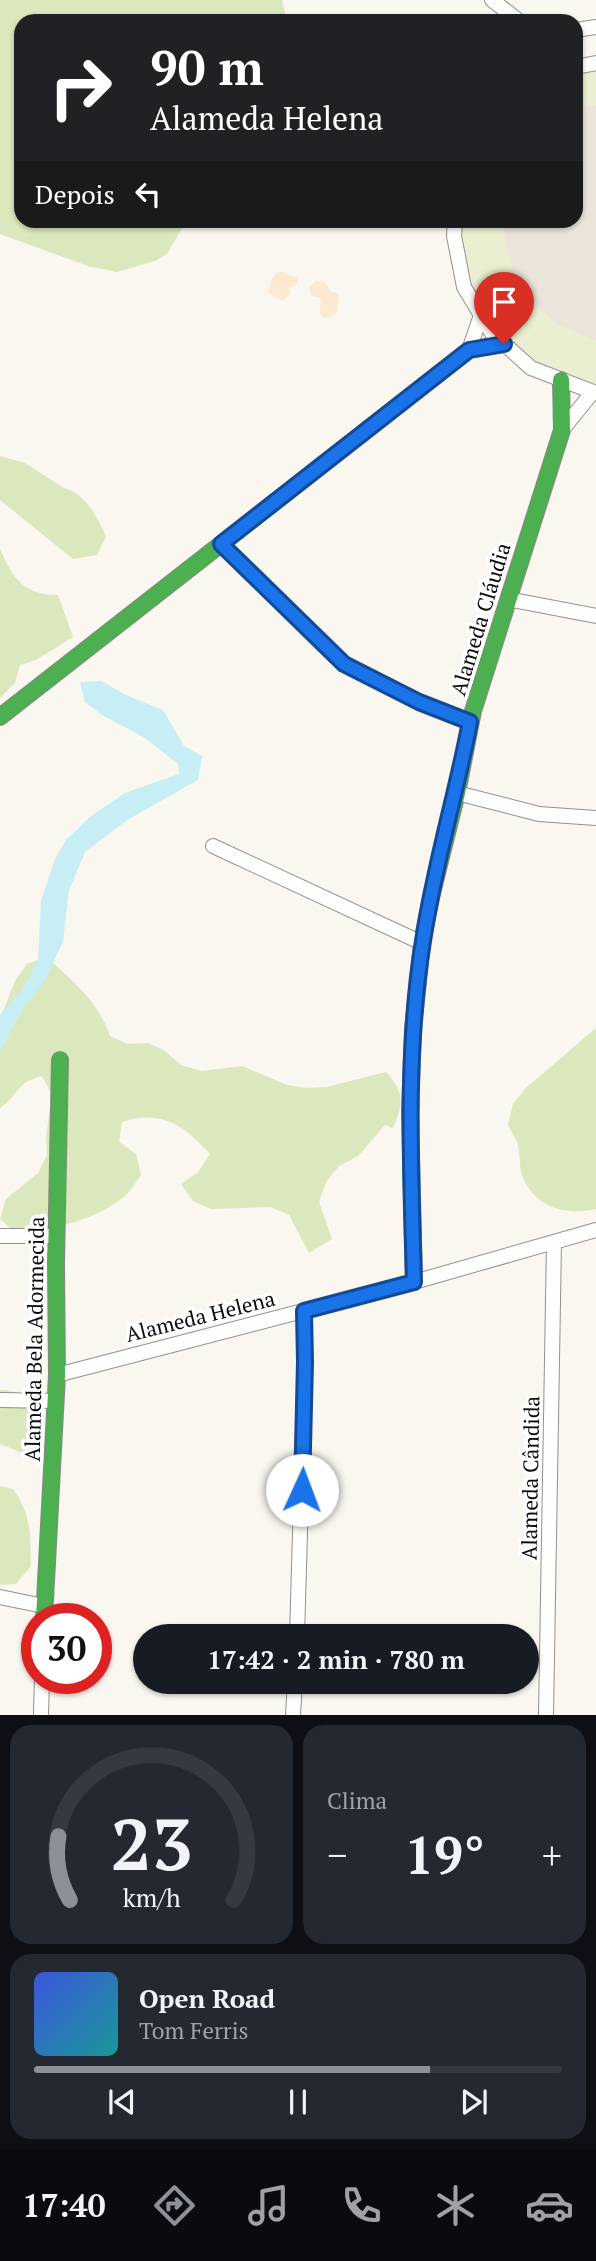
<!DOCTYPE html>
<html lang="pt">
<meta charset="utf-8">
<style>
:root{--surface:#171b24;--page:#242831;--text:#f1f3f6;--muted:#9ea1a6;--line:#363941;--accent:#8c9099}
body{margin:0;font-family:"PT Serif",serif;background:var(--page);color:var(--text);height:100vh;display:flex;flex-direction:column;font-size:26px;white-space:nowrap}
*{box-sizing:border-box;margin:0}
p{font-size:23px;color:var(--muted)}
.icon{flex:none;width:38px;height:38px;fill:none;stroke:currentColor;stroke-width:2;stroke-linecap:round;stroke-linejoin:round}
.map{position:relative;height:1715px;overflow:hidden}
.drawer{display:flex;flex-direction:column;gap:10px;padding:10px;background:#0d0f14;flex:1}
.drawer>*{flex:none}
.top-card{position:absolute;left:14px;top:14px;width:569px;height:214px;border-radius:21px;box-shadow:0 2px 5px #0004;background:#202124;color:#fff;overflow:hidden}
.speed{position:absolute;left:21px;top:1603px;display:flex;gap:14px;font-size:35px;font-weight:700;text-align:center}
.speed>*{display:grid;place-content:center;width:91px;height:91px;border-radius:50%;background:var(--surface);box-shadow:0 2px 5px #0004;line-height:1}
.speed .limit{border:10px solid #d22;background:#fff;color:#111}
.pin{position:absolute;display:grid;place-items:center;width:60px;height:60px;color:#fff;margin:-72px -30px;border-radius:50% 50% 50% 0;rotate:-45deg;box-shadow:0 0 7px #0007}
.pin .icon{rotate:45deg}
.me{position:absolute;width:77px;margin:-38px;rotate:2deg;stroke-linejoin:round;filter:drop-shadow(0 0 5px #0008)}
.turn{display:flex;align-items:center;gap:24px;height:147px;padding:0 21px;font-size:32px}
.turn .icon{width:91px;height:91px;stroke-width:2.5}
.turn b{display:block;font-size:49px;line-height:60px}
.then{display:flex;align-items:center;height:66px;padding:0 21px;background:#0003;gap:14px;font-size:26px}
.big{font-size:52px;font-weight:700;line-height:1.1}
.drawer .widget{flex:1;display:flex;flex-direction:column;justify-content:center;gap:10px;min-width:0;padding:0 24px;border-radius:21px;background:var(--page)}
.drawer .dial{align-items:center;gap:0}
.dial svg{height:182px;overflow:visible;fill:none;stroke:var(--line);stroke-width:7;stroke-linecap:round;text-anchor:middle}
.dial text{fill:var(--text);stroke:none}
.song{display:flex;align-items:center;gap:21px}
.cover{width:84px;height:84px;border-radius:10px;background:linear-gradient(135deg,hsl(230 70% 55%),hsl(180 70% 35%))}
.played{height:7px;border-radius:4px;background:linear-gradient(90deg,var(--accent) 75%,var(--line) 75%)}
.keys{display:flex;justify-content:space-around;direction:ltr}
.heat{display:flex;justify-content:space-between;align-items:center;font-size:38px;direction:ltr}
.drawer .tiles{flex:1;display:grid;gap:10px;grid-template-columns:1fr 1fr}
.widget:last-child{grid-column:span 2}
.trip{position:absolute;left:133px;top:1624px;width:406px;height:70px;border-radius:35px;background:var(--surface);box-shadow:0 2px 5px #0004;font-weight:700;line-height:70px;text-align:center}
.tabs{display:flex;height:112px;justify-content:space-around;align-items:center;background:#090b0e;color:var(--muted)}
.tabs .icon{width:49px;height:49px}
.tabs .selected{color:var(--accent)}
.tabs b{font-size:32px;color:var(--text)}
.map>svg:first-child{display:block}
.green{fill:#e9efd0}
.forest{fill:#dbe7bd}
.sand{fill:#fbe9d1}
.plaza{fill:#eae4db}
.water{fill:#c6eef4}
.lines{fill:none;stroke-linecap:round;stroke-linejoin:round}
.street-casing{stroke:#93918f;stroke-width:16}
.fast-casing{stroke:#8a8885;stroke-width:18}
.jam-casing{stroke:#8a8885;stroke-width:18}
.street{stroke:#fefefd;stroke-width:14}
.fast{stroke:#4caf50;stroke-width:16}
.jam{stroke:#c62828;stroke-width:16}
.route-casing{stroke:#114b97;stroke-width:18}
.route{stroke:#1a73e8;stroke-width:12}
.labels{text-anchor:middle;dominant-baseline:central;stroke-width:7;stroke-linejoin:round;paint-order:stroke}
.street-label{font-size:21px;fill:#0c0c0c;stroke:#fff}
</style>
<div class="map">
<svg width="596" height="1715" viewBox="0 0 596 1715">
<rect width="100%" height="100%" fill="#faf6f0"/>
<path class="green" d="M596,69V384C521,378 453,295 461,221L576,220V73Z"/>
<path class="forest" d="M0,0H282L287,21H21V220L190,221L182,228L167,254L155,261L117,272L88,266L0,234Z
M0,456L25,463L64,488C84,492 99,519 106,537L97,555L73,559L0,500Z
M0,549C13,579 24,595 58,595L73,637L36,660L20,665L15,683L0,698Z
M46,957C73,981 98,1001 110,1036L127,1044L148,1043L165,1051L181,1065L201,1071L242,1066L287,1085L306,1088L327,1087L386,1072C404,1092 404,1103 393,1128L385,1125L358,1156L339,1166L326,1182L319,1202L332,1239L309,1253L289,1215L271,1207L211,1209L193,1201L181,1184L198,1172L210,1154C184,1125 161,1109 122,1122L119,1142L136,1154L141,1175C137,1180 133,1188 128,1193C101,1219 52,1231 15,1232L0,1219L6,1199L38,1173L47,1155L46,1135L52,1095L42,1076C15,1083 20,1094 0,1108V1019L15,981L27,964Z
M596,1028V1209C568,1215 540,1210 525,1182C518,1170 521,1158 518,1145C516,1138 511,1131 508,1125L513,1104L526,1088Z
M0,1390C29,1389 38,1417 43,1441L28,1455L0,1444Z
M0,1486L13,1489C32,1516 30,1534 31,1566L16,1584L0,1585Z"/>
<path class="sand" d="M280,271L297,278V284L289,288L290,294L283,301L270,294L268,290L273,277Z
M316,281L325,282L330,291L339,294L337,312L325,318C315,312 323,307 320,298L311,296L309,287Z"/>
<path class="plaza" d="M596,105V340L558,325L530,300L512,269L504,233L505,221L576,220V119L579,117V109Z"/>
<path class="water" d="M101,681L126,695L163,710L184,746L202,756L198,780L127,820L85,852L69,890L63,941L45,981L24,1007L0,1052V1015L23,988L38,960L41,901L55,859L66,840L90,817L125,793L179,774L178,764L145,738L102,715L85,702L80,682Z"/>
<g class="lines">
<g class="street-casing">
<path id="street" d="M492,0L519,21
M576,30L596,27
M576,67L596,63
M455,220L454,236L464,287L491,332L531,368L596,393
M469,350L481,315
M562,430L592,393
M221,544L344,664L419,702L470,722
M508,599L596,616
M457,793L539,814L596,818
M213,846L422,943
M0,1236H57
M57,1375L414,1282L596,1230
M0,1400L56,1401
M0,1597L44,1606
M297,1636L305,1361L304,1311
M41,1715L42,1678
M293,1715L295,1682
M546,1715L554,1242"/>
</g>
<g class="fast-casing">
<path id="fast" d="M0,717L469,350L504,344
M410,1112L413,1029L422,943L432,893L457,793L473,711L562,430L561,380
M44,1619L57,1375L56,1262L60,1060"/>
</g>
<g class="jam-casing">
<path id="jam" d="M410,1112L414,1282"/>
</g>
<use href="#street" class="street"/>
<use href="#fast" class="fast"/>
<use href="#jam" class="jam"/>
</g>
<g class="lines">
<g class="route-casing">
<path id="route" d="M302,1490L305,1362L304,1311L414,1282C411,1168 405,1053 423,941C434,867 456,795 470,722L419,702L344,664L221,544L469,350L504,344"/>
</g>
<use href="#route" class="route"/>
</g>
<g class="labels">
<g class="street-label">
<text transform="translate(480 619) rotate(-73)">Alameda Cláudia</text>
<text transform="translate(200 1316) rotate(-14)">Alameda Helena</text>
<text transform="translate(34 1339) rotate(-89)">Alameda Bela Adormecida</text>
<text transform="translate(530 1478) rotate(-89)">Alameda Cândida</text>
</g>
</g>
</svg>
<div class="speed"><div class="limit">30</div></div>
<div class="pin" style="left:504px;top:344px;background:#d93025"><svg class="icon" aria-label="arrive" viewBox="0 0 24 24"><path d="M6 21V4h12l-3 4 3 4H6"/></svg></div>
<svg class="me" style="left:302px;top:1490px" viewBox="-20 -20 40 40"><circle r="19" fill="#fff"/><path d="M0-13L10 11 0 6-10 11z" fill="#1a73e8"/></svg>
<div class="trip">17:42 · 2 min · 780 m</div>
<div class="top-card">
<div class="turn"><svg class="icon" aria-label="right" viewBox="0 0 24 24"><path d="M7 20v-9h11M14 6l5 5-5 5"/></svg><div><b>90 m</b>Alameda Helena</div></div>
<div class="then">Depois<svg class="icon" aria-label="left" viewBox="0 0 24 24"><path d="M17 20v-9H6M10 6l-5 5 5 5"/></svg></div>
</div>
</div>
<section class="drawer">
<div class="tiles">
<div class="widget dial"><svg viewBox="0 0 100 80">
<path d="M14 69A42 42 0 1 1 86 69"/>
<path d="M14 69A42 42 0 0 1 9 41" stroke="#8c9099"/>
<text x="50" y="56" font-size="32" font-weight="700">23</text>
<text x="50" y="72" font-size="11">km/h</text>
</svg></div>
<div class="widget"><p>Clima</p>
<div class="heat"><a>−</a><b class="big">19°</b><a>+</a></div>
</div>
<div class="widget">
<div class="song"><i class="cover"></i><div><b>Open Road</b><p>Tom Ferris</p></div></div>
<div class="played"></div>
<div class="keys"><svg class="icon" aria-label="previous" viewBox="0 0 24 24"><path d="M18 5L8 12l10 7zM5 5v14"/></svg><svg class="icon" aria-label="pause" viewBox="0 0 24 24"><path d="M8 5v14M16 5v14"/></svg><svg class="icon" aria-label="next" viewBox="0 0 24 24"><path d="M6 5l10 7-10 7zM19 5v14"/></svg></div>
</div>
</div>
</section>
<nav class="tabs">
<b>17:40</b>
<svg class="icon selected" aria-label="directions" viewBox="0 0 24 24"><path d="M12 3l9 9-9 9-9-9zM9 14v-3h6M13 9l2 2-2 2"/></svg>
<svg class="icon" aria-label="music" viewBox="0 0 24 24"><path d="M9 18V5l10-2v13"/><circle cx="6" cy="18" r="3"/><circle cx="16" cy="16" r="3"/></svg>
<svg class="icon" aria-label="phone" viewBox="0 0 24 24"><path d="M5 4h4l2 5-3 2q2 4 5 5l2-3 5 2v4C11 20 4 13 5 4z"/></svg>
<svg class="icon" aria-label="climate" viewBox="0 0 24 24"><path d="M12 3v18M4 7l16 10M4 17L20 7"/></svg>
<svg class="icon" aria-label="car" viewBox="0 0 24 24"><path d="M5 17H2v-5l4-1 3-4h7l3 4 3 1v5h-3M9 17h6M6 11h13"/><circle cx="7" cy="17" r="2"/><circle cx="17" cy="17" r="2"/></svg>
</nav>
